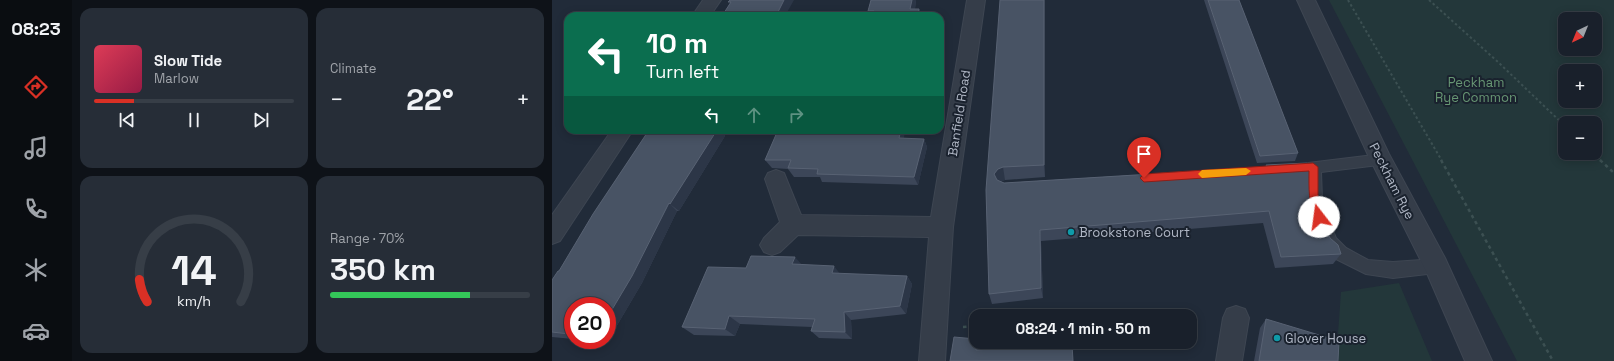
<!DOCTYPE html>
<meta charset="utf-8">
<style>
:root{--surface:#19202b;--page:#262d37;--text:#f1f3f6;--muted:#9fa3a9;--line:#373e47;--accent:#d93025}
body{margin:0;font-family:"Space Grotesk",sans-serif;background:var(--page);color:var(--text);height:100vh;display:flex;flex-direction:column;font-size:15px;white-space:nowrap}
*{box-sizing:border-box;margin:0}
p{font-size:13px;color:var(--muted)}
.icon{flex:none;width:22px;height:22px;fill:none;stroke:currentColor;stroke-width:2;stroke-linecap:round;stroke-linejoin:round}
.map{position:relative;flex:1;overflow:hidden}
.sheet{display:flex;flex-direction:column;gap:8px;padding:8px;background:#0e1218;width:480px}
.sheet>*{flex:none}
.hud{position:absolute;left:12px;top:12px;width:380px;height:122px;border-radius:12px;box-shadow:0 2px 10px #0003,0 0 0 1px var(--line);background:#0b6e4f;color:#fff;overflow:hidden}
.needle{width:26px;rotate:223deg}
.tools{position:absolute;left:1006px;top:12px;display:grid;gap:8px}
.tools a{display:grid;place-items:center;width:44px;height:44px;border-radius:8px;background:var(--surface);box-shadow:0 2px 10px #0003,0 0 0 1px var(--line);font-size:20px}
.speed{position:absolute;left:12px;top:297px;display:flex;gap:8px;font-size:20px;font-weight:700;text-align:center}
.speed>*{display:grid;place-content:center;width:52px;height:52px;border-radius:50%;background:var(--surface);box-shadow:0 2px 10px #0003,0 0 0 1px var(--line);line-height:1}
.speed .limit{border:6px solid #d22;background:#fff;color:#111}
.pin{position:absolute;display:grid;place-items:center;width:34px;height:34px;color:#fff;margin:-41px -17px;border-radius:50% 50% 50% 0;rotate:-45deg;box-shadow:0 0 4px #0007}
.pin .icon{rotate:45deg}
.me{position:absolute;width:44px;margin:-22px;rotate:345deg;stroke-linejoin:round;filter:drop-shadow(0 0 3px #0008)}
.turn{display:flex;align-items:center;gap:14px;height:84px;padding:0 16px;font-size:18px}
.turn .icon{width:52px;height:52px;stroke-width:2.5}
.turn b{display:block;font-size:28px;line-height:34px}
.lanes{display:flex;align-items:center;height:38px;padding:0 16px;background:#0003;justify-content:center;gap:20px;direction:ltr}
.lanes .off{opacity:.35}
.big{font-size:30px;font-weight:700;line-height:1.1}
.sheet .card{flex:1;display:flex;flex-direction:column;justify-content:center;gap:6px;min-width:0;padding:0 14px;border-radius:12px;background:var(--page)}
.sheet .dial{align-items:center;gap:0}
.dial svg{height:104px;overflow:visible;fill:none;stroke:var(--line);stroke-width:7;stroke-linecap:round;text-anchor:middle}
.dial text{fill:var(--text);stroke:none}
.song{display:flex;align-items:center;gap:12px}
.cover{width:48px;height:48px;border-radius:6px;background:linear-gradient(135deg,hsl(350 70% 55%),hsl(340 70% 35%))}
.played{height:4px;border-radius:2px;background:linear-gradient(90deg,var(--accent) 20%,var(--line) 20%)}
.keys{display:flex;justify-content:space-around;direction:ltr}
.heat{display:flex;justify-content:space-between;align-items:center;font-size:22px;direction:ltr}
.charge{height:6px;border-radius:3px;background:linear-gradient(90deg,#34c759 70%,var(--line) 0)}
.sheet .tiles{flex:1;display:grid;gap:8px;grid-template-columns:repeat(2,1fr)}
.trip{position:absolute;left:417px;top:309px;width:228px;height:40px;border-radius:12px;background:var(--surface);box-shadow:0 2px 10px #0003,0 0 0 1px var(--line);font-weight:700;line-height:40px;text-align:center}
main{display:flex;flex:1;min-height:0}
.menu{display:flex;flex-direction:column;width:72px;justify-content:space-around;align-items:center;background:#0a0d11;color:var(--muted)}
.menu .icon{width:28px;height:28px}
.menu .current{color:var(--accent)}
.menu b{font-size:18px;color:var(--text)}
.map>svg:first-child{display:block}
.green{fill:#23373a;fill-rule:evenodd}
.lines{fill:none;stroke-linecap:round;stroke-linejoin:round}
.service-casing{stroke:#3e4652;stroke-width:2}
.minor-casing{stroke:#3e4652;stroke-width:2}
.tertiary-casing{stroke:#3e4652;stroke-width:2}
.path-far1{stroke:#3c5052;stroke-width:2;stroke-dasharray:2.5 2.5;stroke-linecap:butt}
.path{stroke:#3c5052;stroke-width:2.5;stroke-dasharray:3.5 3.5;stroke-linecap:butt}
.service{fill:#353d49;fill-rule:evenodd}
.minor{fill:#353d49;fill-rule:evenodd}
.tertiary{fill:#353d49;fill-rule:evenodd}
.wall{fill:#3c4658}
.shaded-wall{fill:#2c3647}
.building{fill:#485364;stroke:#586273}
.route{fill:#d93025;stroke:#8d1f18}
.slow{fill:#f59e0b}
.culture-dot{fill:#0f9aa8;stroke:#1a222e;stroke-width:1.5}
.labels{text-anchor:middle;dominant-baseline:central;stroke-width:4;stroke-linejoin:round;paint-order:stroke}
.park-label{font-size:13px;fill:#679673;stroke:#1a222e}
.street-label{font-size:13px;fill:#b0b7c5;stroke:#1a222e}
.poi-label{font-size:13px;fill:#b0b7c5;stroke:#1a222e;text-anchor:start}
</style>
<main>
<nav class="menu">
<b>08:23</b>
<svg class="icon current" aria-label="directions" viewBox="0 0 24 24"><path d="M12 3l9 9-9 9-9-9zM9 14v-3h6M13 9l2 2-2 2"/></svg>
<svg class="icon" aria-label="music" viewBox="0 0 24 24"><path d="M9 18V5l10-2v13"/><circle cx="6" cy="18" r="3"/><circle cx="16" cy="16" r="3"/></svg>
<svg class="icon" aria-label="phone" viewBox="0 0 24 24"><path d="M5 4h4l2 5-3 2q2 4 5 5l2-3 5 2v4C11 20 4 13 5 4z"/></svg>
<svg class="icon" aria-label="climate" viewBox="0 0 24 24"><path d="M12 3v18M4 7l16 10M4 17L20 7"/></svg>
<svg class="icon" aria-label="car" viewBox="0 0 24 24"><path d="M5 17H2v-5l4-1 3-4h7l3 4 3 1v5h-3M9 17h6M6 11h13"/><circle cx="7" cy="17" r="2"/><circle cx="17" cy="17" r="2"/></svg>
</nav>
<section class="sheet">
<div class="tiles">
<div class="card">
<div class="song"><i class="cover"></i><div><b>Slow Tide</b><p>Marlow</p></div></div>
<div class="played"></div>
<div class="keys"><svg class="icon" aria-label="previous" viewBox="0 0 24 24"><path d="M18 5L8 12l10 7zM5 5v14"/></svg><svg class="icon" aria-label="pause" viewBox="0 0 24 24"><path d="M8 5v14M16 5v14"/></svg><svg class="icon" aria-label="next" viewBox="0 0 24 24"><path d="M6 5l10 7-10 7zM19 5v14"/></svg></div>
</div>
<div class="card"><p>Climate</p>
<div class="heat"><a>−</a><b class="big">22°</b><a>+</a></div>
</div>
<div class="card dial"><svg viewBox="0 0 100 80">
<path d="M14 69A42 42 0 1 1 86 69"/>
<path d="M14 69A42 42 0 0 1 8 52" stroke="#d93025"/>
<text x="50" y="56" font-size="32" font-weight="700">14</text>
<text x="50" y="72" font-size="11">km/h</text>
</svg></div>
<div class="card"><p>Range · 70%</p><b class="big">350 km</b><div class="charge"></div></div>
</div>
</section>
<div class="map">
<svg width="1062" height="361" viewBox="0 0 1062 361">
<rect width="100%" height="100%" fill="#212b39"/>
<path class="green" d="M777,0H1062V361H965ZM1013,19H1043V49H1013ZM1013,71H1043V101H1013ZM1013,123H1043V153H1013Z
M847,283L880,361H784L789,292Z"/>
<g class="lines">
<g class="service-casing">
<path id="service" d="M830,154L835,156L837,160L835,164L769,172L770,199L774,214L772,219L766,221L760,219L754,199V167L756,163Z
M776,231L782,233L784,238L794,248L816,260L841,262L884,259L890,261L892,266L890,271L884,273L841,278L814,274L782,258L772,248L768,238L770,233Z"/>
</g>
<g class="minor-casing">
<path id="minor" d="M151,0H169L158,16H140Z
M415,0H433L401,227L393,361H367L377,237L246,235L228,252L220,255L212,252L208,245L212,238L228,222L213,179L216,173L224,170L232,173L249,215L379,217Z
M60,130H81L8,241L0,244V215Z
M684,306L693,309L697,318L690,361H664L671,318L675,309Z"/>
</g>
<g class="tertiary-casing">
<path id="tertiary" d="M745,0H763L837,154L893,258L940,361H913L874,271L816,155Z"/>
</g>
<path class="path-far1" d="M796,0L890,161
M877,0L946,62L1013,126
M1041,153L1049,161"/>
<path class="path" d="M889,160L1001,361
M1048,160L1062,173
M411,327L424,326"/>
<use href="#service" class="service"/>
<use href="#minor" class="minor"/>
<use href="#tertiary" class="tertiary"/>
</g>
<path class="wall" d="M319,0H364L363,9H367L369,16H318L316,11Z
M493,0V177L453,180L449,181L452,183L714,167V165L759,188L765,206L778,238L789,254L781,264L723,268L711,223L489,241L491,298L440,304L437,294L434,190Z
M652,0H687L746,153L743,161L705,163Z
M171,132L173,136L127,211H125L90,283L57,339H55V306H21V339L0,337V280L7,271Z
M352,138L372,139L375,147L366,185L270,182L268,177H242L236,169L220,168L213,160Z
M250,265L288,274L355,276L360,284L354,314L299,320L300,339L267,338L259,331L260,327L188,324L183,336L142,335L130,327L194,268Z
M714,319L786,361H702L708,328Z"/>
<path class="shaded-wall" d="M232,0H242L233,16H224Z
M360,0H364L362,16L358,9Z
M492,0H493V177L492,165Z
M367,9L369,16H366Z
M165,130H172L171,132L173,136L127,211L118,204Z
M349,130H353L351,146L347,138Z
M372,139L375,147L366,185L362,177Z
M451,167L453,180L448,182L445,186L442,174L446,169Z
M117,203L125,211L90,283L57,339L55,338V318Z
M488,230L489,241L491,298L489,288Z
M243,257L251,266L240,264Z
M282,266L289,275L280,273Z
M355,276L360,284L354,314L348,306Z
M292,312L299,320L300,339L293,332Z
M177,316L188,324L183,336L173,329Z
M18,331L21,332V336L17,334Z
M425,342H427L428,345L427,356L424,350Z"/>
<path class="building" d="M178,0H232L224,16H170L179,2H176Z
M319,0H360L358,9H367L366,16H321L322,11H316Z
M448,0H492V165L451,167L446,169L442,174L445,180L452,183L715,167L714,165L755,163V165H758L759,168V188L765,206L778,238L786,245L789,254L729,257L717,211L488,230L489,288L437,294L434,190Z
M656,0H687L746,153L708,156Z
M97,130H165L118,204L117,203L80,276L55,318V306H21V331H18L17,334L0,332V280L6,271H7L41,214Z
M226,130H349L347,138L372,139L362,177L265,174L266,169L236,168L239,160H213Z
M199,256L243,257L240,264L282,266L280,273L355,276L348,306L292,312L293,332L259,331L263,319L177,316L173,329L130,327L156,267L194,268Z
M714,319L787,341L786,361H707Z
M402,337L424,339V342H425L424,350L520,344L521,361H398Z"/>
<path class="route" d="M761,163L766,167V199L772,217L770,220H764C756,204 757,187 757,171L592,182L588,178L592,174Z"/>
<path class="slow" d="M694,168L699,171L694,175L650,178L646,174L650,170Z"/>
<g class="culture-dot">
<circle cx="519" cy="232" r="4"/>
<circle cx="725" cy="338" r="4"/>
</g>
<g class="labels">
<g class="park-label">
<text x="924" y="82">Peckham<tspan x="924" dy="15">Rye Common</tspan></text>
</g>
<g class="street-label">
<text transform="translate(407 113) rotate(-81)">Banfield Road</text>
<text transform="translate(840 181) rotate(63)">Peckham Rye</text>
</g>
<g class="poi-label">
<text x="527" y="232">Brookstone Court</text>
<text x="733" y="338">Glover House</text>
</g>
</g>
</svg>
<div class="tools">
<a><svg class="needle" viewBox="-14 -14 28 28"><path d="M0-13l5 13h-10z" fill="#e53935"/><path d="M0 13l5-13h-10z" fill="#9fa3a9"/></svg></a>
<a>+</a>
<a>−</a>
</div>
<div class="speed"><div class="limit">20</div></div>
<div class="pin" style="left:592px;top:178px;background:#d93025"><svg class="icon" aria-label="arrive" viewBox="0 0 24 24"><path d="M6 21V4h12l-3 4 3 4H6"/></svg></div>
<svg class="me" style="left:767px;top:217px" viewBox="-20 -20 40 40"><circle r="19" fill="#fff"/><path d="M0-13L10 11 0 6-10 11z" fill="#d93025"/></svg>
<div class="trip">08:24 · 1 min · 50 m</div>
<div class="hud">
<div class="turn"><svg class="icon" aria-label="left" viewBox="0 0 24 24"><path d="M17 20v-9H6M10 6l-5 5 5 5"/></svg><div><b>10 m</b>Turn left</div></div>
<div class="lanes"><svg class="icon" aria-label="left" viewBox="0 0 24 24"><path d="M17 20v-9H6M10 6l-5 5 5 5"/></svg><svg class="icon off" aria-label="ahead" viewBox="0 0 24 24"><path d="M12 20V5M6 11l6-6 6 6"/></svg><svg class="icon off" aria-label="right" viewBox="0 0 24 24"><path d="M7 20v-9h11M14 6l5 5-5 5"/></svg></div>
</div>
</div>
</main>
